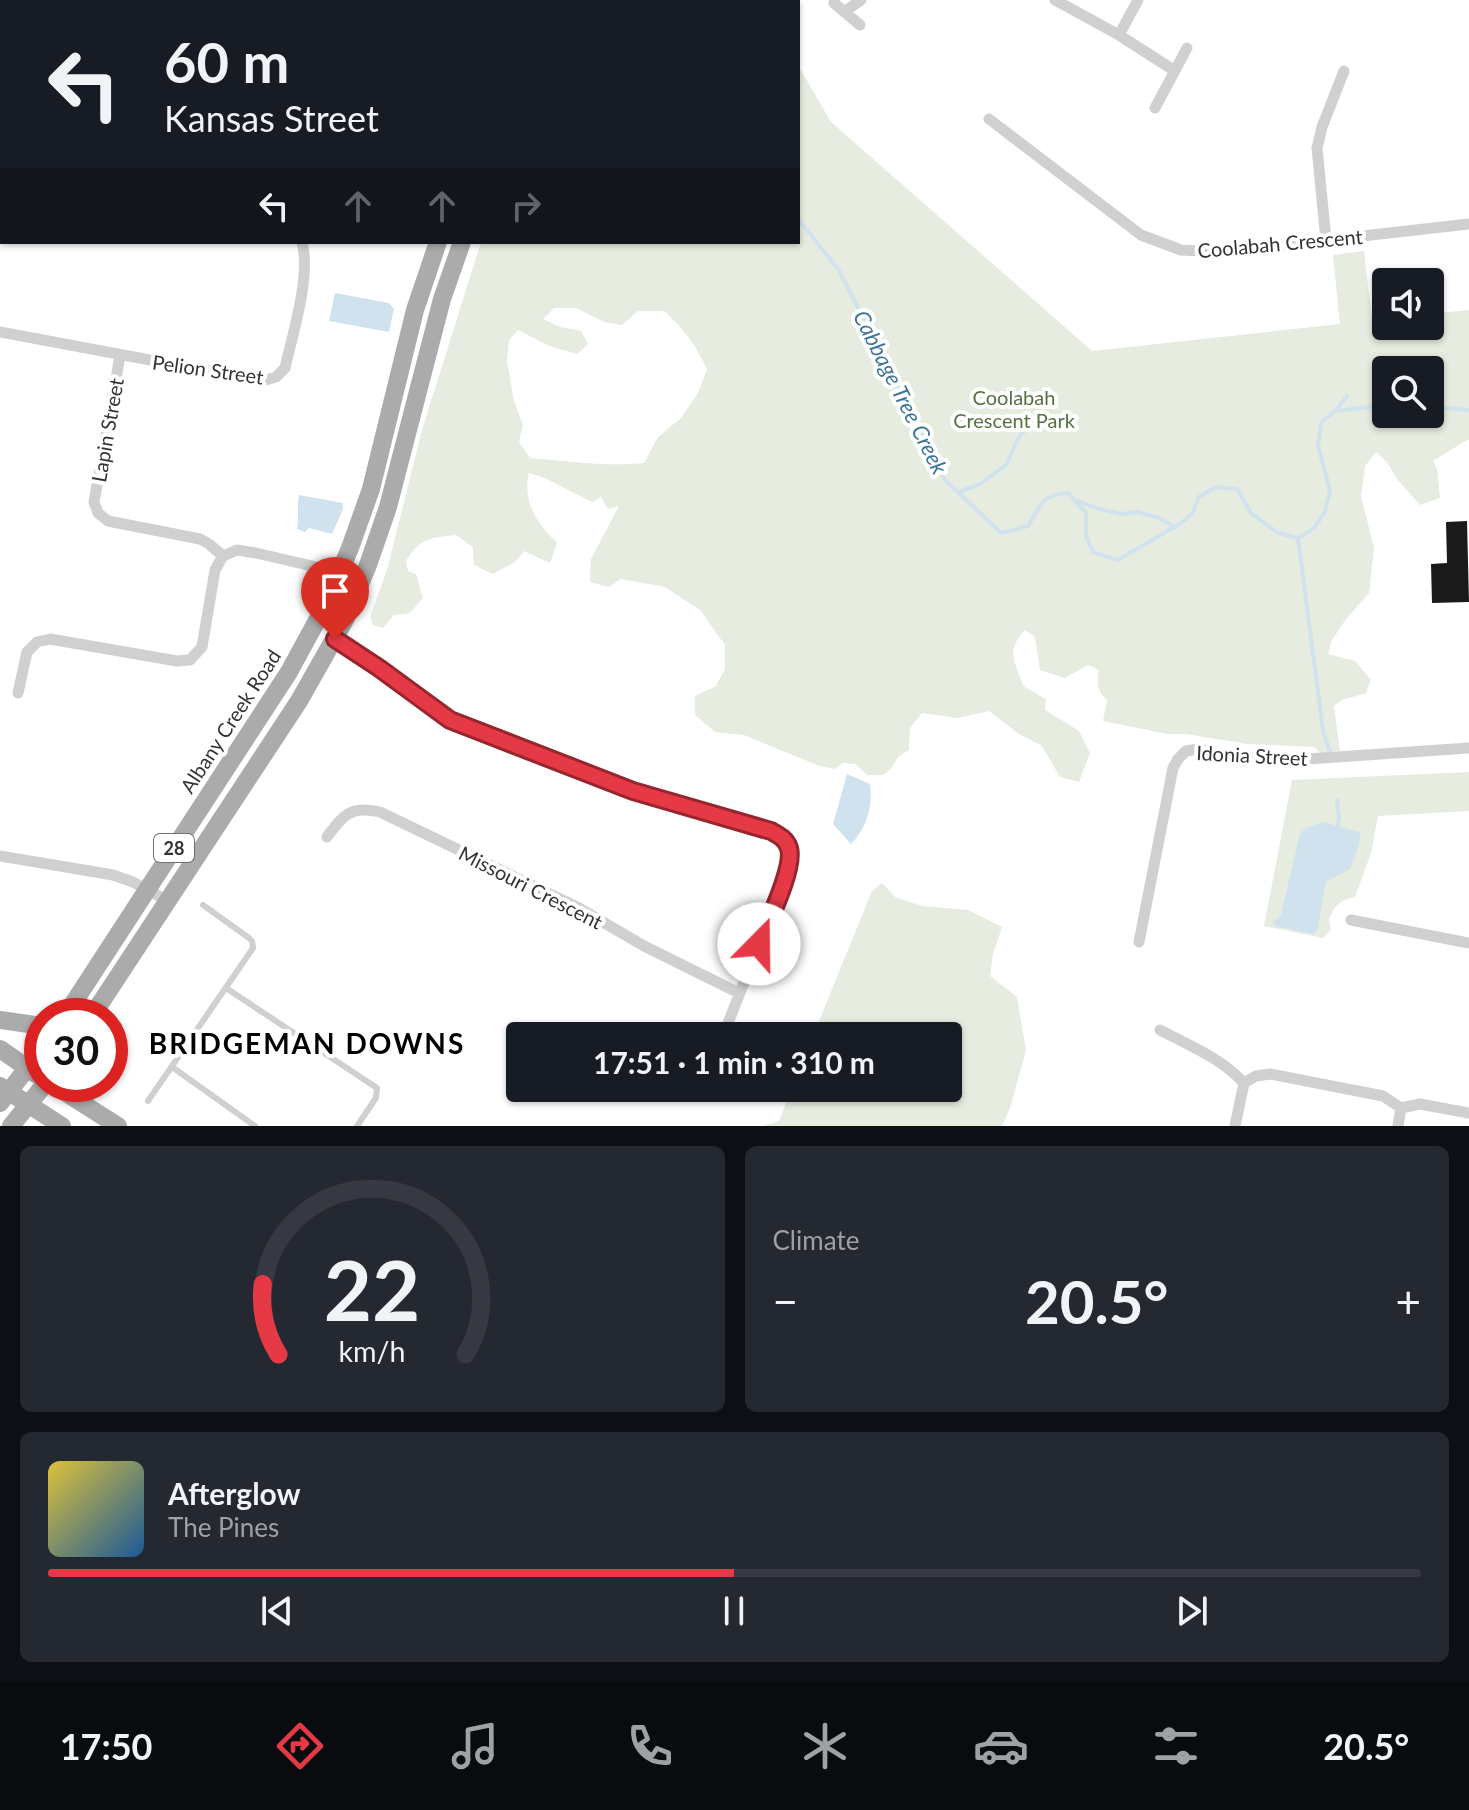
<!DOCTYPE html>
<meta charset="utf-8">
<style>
:root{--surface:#171b24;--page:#242831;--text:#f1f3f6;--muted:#9ea1a6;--line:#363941;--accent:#e63946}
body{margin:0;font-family:Lato,sans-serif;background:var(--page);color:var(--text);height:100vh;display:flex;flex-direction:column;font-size:30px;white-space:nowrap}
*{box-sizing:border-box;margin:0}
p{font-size:26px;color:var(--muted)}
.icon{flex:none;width:44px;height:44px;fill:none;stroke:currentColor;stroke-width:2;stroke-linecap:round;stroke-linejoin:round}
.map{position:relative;height:1126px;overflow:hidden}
.panel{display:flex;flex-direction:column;gap:20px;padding:20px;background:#0d0f14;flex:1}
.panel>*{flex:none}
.banner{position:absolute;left:0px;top:0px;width:800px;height:244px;box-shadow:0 2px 6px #0004;background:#171b24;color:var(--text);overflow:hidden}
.buttons{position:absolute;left:1372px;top:268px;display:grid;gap:16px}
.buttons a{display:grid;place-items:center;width:72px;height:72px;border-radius:8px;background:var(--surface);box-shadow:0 2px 6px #0004;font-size:40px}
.speed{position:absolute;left:24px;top:998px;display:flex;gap:16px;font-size:40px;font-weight:700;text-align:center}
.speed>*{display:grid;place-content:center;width:104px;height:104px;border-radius:50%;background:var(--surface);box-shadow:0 2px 6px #0004;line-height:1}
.speed .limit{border:12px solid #d22;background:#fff;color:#111}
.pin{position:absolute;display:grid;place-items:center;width:68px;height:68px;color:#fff;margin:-82px -34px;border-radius:50% 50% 50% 0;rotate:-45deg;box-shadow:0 0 8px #0007}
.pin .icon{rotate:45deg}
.me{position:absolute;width:88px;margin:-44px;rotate:22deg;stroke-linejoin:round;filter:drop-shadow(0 0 6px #0008)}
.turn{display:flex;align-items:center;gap:28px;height:168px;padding:0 32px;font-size:36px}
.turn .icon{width:104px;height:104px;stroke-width:2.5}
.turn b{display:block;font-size:56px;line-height:68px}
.lanes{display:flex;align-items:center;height:76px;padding:0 32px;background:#0003;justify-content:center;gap:40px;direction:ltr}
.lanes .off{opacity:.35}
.big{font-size:60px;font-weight:700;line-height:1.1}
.panel .widget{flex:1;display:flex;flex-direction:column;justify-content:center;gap:12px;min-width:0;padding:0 28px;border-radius:12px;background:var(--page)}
.panel .dial{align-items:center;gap:0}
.dial svg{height:208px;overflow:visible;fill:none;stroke:var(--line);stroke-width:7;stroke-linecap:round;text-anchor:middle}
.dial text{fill:var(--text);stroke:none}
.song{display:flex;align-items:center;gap:24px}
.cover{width:96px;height:96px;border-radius:12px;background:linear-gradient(135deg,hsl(50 70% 55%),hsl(210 70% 35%))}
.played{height:8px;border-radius:4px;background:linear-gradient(90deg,var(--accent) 50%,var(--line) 50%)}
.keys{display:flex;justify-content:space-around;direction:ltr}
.heat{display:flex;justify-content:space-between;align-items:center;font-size:44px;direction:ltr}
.panel .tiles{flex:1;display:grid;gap:20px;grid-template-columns:1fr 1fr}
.widget:last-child{grid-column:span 2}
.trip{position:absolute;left:506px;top:1022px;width:456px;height:80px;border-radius:8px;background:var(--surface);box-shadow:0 2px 6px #0004;font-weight:700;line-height:80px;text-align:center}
.tabs{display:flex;height:128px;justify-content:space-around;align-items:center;background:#090b0e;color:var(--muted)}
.tabs .icon{width:56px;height:56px}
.tabs .current{color:var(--accent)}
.tabs b{font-size:36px;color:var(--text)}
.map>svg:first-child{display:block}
.green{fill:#e6ecdf;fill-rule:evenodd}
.water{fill:#cfe2ee}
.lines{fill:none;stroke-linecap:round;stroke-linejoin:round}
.stream{stroke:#cfe2ee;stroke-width:4}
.building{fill:#1a1a1a}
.lane{stroke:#d0d0d0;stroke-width:6}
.street{stroke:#d0d0d0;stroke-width:11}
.primary{stroke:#ababab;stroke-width:18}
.route-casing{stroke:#96252e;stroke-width:20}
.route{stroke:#e63946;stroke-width:14}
.labels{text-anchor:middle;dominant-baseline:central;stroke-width:8;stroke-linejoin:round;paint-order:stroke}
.shield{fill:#fff;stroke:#707070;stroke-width:2}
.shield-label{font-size:18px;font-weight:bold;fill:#333}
.street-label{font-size:20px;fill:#333;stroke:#fff}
.park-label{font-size:20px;fill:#56703f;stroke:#fff}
.water-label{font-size:22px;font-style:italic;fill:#3f7597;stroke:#fff}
.district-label{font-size:28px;font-weight:bold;letter-spacing:2px;fill:#000;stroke:#fff}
</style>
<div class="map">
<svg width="1469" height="1126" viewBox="0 0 1469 1126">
<rect width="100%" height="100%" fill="#fff"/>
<path class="green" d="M798,65L831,122L1092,351L1340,324L1333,255L1364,251L1372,320L1386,319V326H1430V314L1469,310V440H1467L1433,461L1437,469L1440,498L1420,505L1397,479L1387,462L1376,452L1365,466L1361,496L1374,548L1369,593L1346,619L1332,640L1328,654L1355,661L1371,680L1366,693L1342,700L1334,706L1340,751L1321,753L1314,747L1247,744L1186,734H1167L1103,721L1107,700C1097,692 1097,683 1099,670L1088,665L1065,678L1040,670L1035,637L1025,630C1005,651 1015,661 1023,686L1046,699L1045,710L1079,731L1090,753L1079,782L1060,777L1042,746L1019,734L989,711L958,718L922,713L910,728L909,750L898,757L891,769L883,775H867L856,764L843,763L834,769L817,765L744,735L715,732L695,715V696L716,686L725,669V645L700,610L665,587L621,579L609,587L590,582L591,559L619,506L608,509L601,497L592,502L545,478L529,473C522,502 537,523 557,543L550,563L524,551L515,562L493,574L474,565L473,547L456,535C430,538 421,537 406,561L408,571L416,574L423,598L410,613L394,615L383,628L373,625L370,617L387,570L422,430L481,242H798ZM554,308H576L604,322L622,325L638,311H664C685,330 695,344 707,369L698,393L681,418L658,437L644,463C605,467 569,461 530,458L519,442L523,425L514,401L507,361L509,340L518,330L549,346L577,354L588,344L581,331L560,327L543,319ZM1386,370H1430V414H1386Z
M1469,772V811L1378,816L1371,853L1355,897C1341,900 1334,905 1329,919L1331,930L1323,938L1264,926L1292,780Z
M882,883L895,897L922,906L968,910L1002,927L993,954L990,976L1017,997L1026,1050L1011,1105L1002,1126H763L779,1121L792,1088H948V1036H813L872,891Z"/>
<path class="water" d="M335,293L389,303L394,309L389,332L329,321Z
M299,495L343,503V509L332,534L309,528L305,532L297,529C299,517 297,507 299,495Z
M847,774L870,784C873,806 867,828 851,844L833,824Z
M1323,822L1360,832L1359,845L1350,869L1326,882L1317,931L1313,934L1275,926L1273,922L1281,915L1300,833L1306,828Z"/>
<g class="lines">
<path class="stream" d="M798,219L838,269L911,409L945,480L1001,533L1028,526C1040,506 1042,494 1068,493L1086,513V536L1093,552L1118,560L1181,523L1192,514L1199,497L1216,487L1237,489L1251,513L1278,533L1298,538L1314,528L1325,512L1330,491L1318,445L1321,423L1335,411L1386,405
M1430,407L1469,410
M1336,410L1347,396
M958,492L980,484L1006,465L1018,439L1033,420L1041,399
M1078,501L1099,509L1122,514L1138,512L1159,518L1175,527
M1298,538L1323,731L1330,752
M1337,800L1339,817L1338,826"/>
</g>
<path class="building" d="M1467,521L1469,602L1432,603L1431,564L1447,563L1446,522Z"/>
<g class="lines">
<path class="lane" d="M226,988L377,1088L376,1098L357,1126
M172,1067L255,1126
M148,1101L253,948L252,941L249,938L203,905"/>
<path class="street" d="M1055,0L1119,35L1175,71
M143,2L144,0
M325,2L326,0
M834,3L860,25
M844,12L861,0
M1119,35L1138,0
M1155,108L1187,48
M989,119L1141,235L1181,250L1222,252L1469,224
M0,229L2,226
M1326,240L1317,148L1322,127L1344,71
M0,332L262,381L276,377L285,368C293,332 311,277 302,242
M120,356L94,502L98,513L108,521L200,539L209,544L223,556
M335,639L379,668L450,720L633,791L771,831C792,842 790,849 788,870L723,1036
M18,693L27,652L37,642L50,639L177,661L190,660L202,647L215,570L223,556L237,550L256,553L312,566L338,578
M327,837C343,815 351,805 380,812L579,908L644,946L739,993
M0,856L113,875L133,882L168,901
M1351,920L1469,943
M1139,942L1173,768L1178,759L1186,751L1198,749L1236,756L1293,760L1469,748
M1160,1030C1190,1046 1221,1058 1244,1083
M1235,1126L1244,1083L1256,1076L1270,1074L1383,1096L1401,1108L1420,1104L1469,1113
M1398,1126L1401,1108"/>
<path class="primary" d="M643,2L646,0
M683,2L686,0
M65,1016L289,672L327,602L350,548L371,489L415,310L438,242
M92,1016L299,701L346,618L368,565L388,507L442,299L462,242
M0,1020L42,1026
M0,1049L36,1074
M52,1084L118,1126
M0,1086L62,1126
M0,1103L42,1049
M85,1105V1084
M11,1126L45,1084"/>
</g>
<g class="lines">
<g class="route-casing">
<path id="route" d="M335,639L379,668L450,720L633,791L771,831C780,836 786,839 789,848C795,868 767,924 759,944"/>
</g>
<use href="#route" class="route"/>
</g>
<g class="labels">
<rect class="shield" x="154" y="834" width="40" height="28" rx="6"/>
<g class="shield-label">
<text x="174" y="848">28</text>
</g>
<g class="street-label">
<text transform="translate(1280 243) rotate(-5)">Coolabah Crescent</text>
<text transform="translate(208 369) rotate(8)">Pelion Street</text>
<text transform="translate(107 430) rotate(-80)">Lapin Street</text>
<text transform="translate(230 721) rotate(-57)">Albany Creek Road</text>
<text transform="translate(1252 755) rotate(3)">Idonia Street</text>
<text transform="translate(531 887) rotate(27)">Missouri Crescent</text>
</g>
<g class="park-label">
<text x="1014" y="397">Coolabah<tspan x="1014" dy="23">Crescent Park</tspan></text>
</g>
<g class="water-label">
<text transform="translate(901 392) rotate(63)">Cabbage Tree Creek</text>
</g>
<g class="district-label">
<text x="307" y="1043">BRIDGEMAN DOWNS</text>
</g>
</g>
</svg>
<div class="buttons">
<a><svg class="icon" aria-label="sound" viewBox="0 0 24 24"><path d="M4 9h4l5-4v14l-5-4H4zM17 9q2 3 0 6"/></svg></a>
<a><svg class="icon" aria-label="search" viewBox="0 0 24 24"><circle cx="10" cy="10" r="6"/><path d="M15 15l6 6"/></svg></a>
</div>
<div class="speed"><div class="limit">30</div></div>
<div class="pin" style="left:335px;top:639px;background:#d93025"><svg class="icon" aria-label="arrive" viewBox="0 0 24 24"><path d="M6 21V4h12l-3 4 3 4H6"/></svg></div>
<svg class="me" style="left:759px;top:944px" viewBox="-20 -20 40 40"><circle r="19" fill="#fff"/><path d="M0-13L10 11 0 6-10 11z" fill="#e63946"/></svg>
<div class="trip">17:51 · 1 min · 310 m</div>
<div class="banner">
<div class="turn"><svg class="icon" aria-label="left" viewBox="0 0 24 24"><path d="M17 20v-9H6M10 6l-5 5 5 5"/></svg><div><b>60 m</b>Kansas Street</div></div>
<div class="lanes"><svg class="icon" aria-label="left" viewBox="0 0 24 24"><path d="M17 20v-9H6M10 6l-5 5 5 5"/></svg><svg class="icon off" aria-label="ahead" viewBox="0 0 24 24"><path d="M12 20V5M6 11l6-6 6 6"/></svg><svg class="icon off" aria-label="ahead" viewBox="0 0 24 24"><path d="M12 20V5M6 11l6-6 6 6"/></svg><svg class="icon off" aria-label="right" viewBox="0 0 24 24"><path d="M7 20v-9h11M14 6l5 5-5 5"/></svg></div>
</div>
</div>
<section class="panel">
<div class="tiles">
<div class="widget dial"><svg viewBox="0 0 100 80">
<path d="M14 69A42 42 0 1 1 86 69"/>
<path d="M14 69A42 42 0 0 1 8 42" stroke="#e63946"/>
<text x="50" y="56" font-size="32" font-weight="700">22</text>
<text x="50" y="72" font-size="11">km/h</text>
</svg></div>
<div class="widget"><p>Climate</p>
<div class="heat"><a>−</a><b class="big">20.5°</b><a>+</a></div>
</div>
<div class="widget">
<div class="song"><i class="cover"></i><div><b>Afterglow</b><p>The Pines</p></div></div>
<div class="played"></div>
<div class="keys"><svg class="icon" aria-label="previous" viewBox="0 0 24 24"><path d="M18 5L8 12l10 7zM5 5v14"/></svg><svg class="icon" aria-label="pause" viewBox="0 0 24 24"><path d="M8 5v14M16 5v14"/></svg><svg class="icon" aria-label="next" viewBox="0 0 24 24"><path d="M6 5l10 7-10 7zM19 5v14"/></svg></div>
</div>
</div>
</section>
<nav class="tabs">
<b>17:50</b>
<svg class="icon current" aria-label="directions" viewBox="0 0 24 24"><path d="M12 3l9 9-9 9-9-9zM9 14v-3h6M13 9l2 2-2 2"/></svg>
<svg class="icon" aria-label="music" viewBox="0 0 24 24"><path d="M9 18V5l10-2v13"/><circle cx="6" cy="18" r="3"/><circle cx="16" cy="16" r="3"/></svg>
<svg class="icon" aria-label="phone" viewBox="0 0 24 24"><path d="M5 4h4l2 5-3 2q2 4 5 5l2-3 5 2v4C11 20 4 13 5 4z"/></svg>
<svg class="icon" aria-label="climate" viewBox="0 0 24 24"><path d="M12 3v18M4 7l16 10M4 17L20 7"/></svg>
<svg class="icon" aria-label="car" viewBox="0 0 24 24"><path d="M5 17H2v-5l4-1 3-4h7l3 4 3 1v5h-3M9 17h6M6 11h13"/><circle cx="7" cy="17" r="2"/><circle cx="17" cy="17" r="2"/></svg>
<svg class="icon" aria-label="filters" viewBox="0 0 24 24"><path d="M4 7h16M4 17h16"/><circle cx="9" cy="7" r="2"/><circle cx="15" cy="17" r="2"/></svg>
<b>20.5°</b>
</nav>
